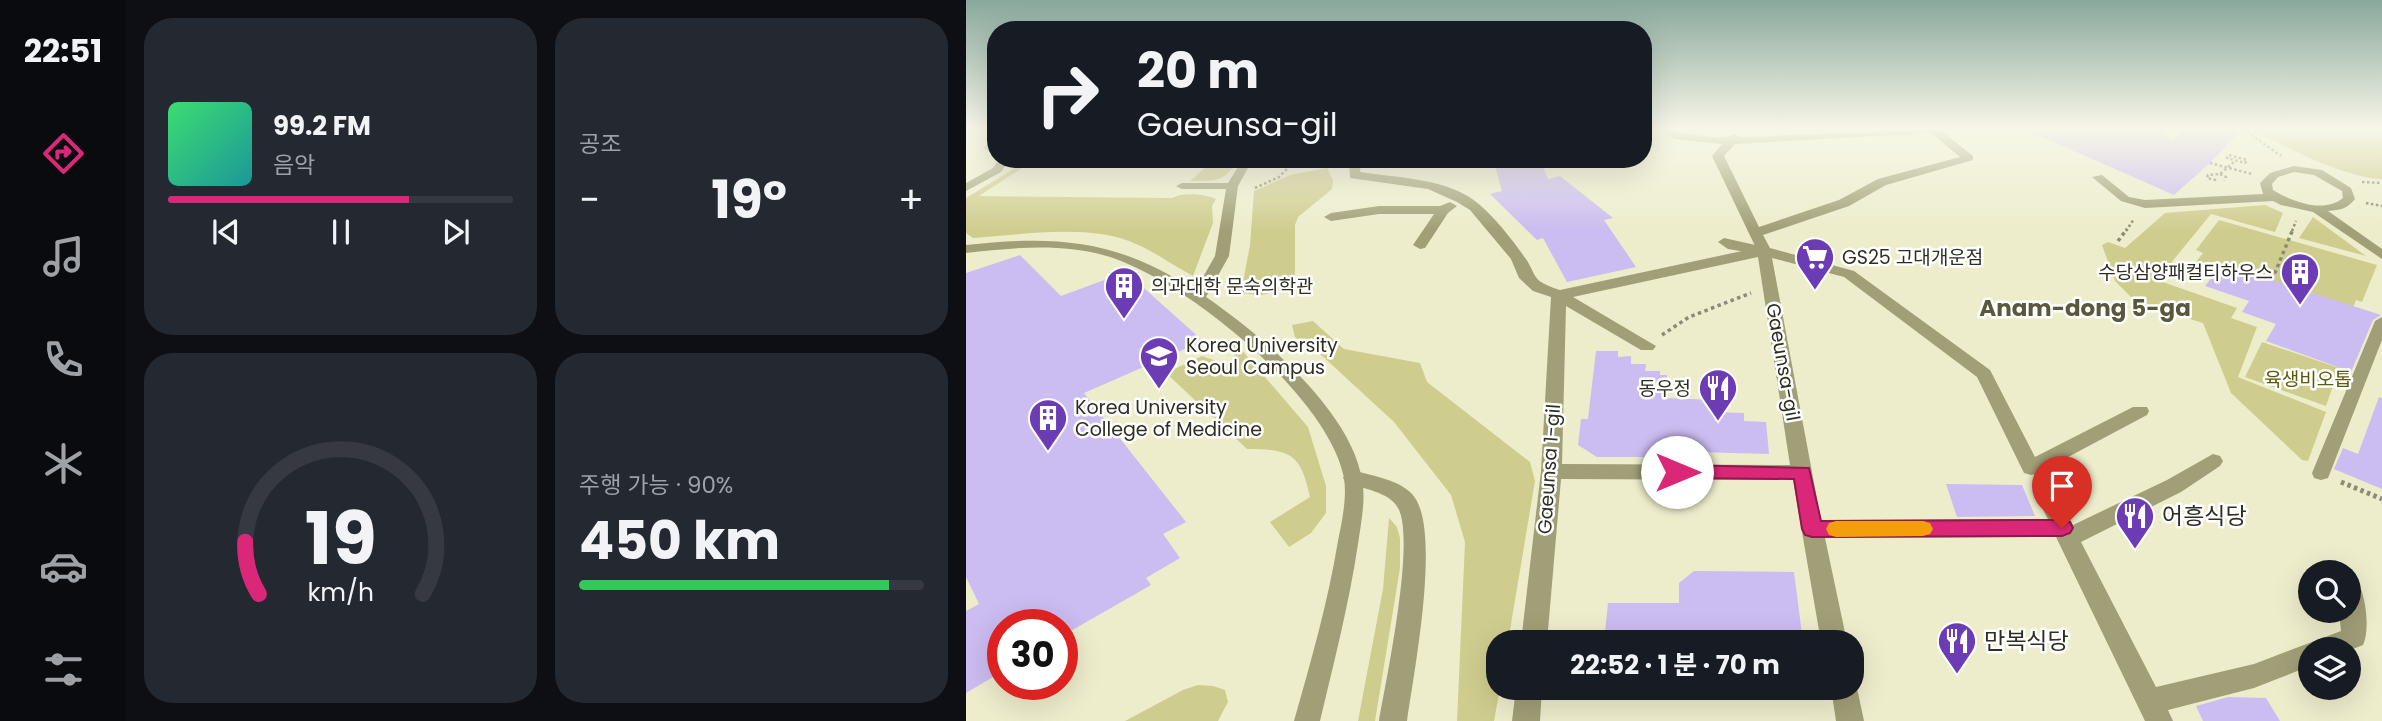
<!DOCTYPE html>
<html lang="ko">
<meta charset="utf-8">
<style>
:root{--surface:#171b24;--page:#242831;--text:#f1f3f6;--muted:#9ea1a6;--line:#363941;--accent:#db2777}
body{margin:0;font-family:Poppins,"Noto Sans KR",sans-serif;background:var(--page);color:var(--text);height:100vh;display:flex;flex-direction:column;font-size:26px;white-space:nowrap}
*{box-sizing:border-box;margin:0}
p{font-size:23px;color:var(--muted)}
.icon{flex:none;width:38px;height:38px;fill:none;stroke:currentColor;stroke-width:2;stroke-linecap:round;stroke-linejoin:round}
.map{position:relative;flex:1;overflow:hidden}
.drawer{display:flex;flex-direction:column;gap:18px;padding:18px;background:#0d0f14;width:840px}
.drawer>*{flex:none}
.banner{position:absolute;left:21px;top:21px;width:665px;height:147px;border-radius:28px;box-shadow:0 7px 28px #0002;background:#171b24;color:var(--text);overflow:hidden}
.controls{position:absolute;left:1332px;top:560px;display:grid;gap:14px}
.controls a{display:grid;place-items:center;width:63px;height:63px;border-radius:50%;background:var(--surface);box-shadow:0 7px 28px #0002;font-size:35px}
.speed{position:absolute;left:21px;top:609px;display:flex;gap:14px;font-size:35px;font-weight:700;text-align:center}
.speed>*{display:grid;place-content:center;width:91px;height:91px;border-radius:50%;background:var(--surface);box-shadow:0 7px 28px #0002;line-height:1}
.speed .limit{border:10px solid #d22;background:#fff;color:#111}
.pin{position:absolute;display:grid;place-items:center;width:60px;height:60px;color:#fff;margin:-72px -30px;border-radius:50% 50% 50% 0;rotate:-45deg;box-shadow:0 0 7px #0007}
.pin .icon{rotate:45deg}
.me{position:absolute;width:77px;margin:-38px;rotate:90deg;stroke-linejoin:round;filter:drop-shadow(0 0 5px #0008)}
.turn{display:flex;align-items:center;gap:24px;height:147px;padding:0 35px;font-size:32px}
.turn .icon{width:91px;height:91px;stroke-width:2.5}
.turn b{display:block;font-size:49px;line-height:60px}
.big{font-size:52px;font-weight:700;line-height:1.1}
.drawer .tile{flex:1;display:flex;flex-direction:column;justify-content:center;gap:10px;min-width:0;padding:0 24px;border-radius:28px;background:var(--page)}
.drawer .dial{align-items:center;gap:0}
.dial svg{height:182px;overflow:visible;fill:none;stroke:var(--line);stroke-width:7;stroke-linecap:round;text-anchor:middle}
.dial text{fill:var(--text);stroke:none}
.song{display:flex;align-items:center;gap:21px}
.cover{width:84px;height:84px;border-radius:10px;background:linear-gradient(135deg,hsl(140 70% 55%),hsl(180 70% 35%))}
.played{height:7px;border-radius:4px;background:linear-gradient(90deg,var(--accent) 70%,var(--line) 70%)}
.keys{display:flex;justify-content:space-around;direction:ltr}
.heat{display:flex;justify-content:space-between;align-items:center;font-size:38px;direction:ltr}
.charge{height:10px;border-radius:5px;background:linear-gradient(90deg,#34c759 90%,var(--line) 0)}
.drawer .tiles{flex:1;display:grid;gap:18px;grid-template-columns:repeat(2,1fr)}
.trip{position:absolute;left:520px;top:630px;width:378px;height:70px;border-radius:28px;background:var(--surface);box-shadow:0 7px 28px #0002;font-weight:700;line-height:70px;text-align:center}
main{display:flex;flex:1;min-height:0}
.dock{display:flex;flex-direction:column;width:126px;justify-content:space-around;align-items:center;background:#090b0e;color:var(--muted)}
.dock .icon{width:49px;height:49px}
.dock .on{color:var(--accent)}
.dock b{font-size:32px;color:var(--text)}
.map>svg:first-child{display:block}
.green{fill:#cfcd8e}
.building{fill:#cbbcf1}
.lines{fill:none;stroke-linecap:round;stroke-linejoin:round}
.path-far2{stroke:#8c8c76;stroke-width:2.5;stroke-dasharray:2.5 2.5;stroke-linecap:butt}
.path-far1{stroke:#8c8c76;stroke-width:3.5;stroke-dasharray:3.5 3.5;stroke-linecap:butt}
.path{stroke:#8c8c76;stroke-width:5;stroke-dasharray:3.5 3.5;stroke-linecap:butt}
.lane{fill:#a09f77;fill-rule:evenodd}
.street{fill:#a09f77;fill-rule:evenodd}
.route{fill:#db2777;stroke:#8e194d;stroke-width:2}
.slow{fill:#f59e0b}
.labels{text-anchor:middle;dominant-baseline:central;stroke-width:5;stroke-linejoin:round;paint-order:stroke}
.poi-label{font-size:19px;fill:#2f2e22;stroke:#fff;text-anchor:start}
.street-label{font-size:19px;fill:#2f2e22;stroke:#fff}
.park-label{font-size:19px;fill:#5e5a0b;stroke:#fff}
.quarter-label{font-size:23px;font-weight:bold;fill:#59583c;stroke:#fff}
.near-poi-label{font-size:23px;fill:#2f2e22;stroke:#fff;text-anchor:start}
</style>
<main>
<nav class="dock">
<b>22:51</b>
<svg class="icon on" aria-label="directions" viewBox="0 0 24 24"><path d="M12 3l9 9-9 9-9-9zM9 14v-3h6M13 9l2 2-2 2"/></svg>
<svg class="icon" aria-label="music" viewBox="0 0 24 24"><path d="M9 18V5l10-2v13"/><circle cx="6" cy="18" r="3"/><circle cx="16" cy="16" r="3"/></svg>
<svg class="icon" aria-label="phone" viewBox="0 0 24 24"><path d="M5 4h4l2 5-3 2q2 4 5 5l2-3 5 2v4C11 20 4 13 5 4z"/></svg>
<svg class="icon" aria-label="climate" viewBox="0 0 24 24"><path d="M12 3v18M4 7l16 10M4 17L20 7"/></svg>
<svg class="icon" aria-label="car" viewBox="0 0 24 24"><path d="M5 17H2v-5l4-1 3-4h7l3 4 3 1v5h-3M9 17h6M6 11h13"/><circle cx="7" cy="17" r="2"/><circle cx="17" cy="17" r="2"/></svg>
<svg class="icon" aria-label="filters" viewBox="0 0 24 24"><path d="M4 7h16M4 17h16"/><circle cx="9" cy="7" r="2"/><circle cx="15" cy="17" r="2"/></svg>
</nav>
<section class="drawer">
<div class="tiles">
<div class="tile">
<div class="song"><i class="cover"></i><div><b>99.2 FM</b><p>음악</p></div></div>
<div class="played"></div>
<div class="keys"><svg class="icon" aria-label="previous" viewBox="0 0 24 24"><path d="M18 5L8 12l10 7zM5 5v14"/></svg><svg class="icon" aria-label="pause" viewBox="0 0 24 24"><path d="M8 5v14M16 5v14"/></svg><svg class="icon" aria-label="next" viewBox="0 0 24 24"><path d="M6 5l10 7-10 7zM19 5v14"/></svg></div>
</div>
<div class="tile"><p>공조</p>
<div class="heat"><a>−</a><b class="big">19°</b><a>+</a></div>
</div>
<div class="tile dial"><svg viewBox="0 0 100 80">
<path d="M14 69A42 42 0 1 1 86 69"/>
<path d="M14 69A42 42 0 0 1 8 46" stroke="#db2777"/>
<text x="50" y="56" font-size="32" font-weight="700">19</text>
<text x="50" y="72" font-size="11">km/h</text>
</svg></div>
<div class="tile"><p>주행 가능 · 90%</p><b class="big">450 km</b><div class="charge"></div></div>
</div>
</section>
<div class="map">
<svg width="1416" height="721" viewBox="0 0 1416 721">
<rect width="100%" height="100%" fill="#ededcc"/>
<path class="green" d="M1288,129H1416V179C1381,178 1319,148 1288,129Z
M64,159H70L13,196L206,198C217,192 239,194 250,199L246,206L247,223L227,276C208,266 189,252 170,244C125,223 55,235 7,238L0,233V198Z
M249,159H273C257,183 251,181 224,181Z
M361,168L367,180L366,189L332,217L329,225V277H338L336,286L295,295L275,293L284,245L288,191L324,175Z
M1299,205L1317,213L1309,232L1245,214L1191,280L1271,308L1265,318L1291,327L1272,377L1360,412L1342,461L1336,460L1265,393L1237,323L1170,302L1149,281L1136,245L1142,242L1159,248L1199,213Z
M1347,217L1400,256L1333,238Z
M1253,220L1411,265L1396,302L1390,300L1384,316L1227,266L1237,253L1230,250Z
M347,321L378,349L454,363L461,382L564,462L569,481L542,642H532L534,688L528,721H491L499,542L485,495L428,422L352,352L329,337L326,325Z
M268,341L342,427L360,486V513L345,533L323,547L304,522L344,497C335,454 325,449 281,449L200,373L236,356L259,364L273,359L259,347Z
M1296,342L1373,368L1360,406L1279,377Z
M423,518L431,527L434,538V568L409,721H392L417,589Z
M232,685L247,686L259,690L262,702L252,721H159L217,690Z"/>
<path class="building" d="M1058,129H1190L1207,140L1220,129H1276L1244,163L1208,195Z
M527,159H574L582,179L594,176L647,218L638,220L670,267L601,282L577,238L571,240L524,194L536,191Z
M54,255L95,296L160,272L237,341L118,393L220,522L197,534L214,558L180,578L185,585L96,636V625H37V671L0,693V611L13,604L0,577V273Z
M1256,264L1415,315L1407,320L1385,372L1300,341L1310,324L1276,312L1283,301L1239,286Z
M630,351H652V357L665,356V364H680L679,371H694V375H701V398L746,400V412L778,413V421L800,422L803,454L697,451V457H631L612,445L615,419H622Z
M1413,397L1416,398V489L1368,469L1377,448L1392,454Z
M980,484L1056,485L1069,516L991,517Z
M728,571L828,572L837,642H638L642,603H713V583Z
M1262,697L1300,698L1314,721H1237L1230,706Z"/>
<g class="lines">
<path class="path-far2" d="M1277,129L1315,156
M1263,155L1281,160L1279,163L1261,158Z
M1244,163L1286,174
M582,166L589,159
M1254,174L1260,177L1258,180
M1250,180L1241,178L1242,175L1254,174L1268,162
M1396,182L1416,183
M289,188L313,177L331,159
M1400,203L1416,206
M1160,231L1168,219
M1326,231L1330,221"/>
<path class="path-far1" d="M1152,241L1161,229
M1306,280L1327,229
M696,335L723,317L785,293"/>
<path class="path" d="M1375,482L1416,499"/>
<path class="lane" d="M30,138V155L17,148Z
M33,159H44L35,172L0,191V183L27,168Z
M277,159H287L272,186L263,256L240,297C294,334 386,411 396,480C400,500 395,523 392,544C383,604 368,662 354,721H328C345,661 362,602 372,541C376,521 381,498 378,478C363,396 214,275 137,255C93,243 45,248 0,253V245C89,235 153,239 229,291L249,256L260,189H216L210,186L216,183H262Z
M1328,166L1356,170L1385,188L1389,199C1381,209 1374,210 1362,211L1416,249V259L1347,212L1315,205L1307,201L1179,208L1155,201L1126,177L1136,175L1163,197L1179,200L1297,194L1294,183L1304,173ZM1328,172L1348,175L1376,191L1377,198C1358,214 1325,201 1307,190L1306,184L1312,177Z
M758,238L803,248L804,251L798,255L762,249L752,242Z
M1416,317V340L1364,473L1362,478L1355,480L1348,478L1346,473L1409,321Z"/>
<path class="street" d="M696,129C719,129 745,144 769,134L774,137L973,129L1007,156V160L920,185L883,206L797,235L804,248L888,271L1024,370L1069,457L1167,407H1181L1183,411L1181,415L1072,473L1065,475L1058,473L1011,377L878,277L806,258L855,520L1082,519L1071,498L1074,492L1082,490L1090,492L1107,525L1201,480L1247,454L1254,456L1257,461L1254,466L1215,492L1115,542L1190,687L1288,664L1375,631L1373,611H1382L1384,581L1393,584C1400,599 1404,630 1397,645L1382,651L1344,649V666L1288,688L1202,710L1207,721H1179L1090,537L859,538L881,642H855L827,480L595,479L581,642H555L575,471L585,297L567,291L553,278L545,259L504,210L491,202L462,189L384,178L383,159H395L394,172C432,178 484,178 514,205C529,218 545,238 557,255C573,276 562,280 594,290L790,248L746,156L756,144L708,139ZM965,133L994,157L912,179L873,200L793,227L758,156L769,144ZM792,257L824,465L596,464L600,306L675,350H687L690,346L607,297Z
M484,202L491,206L482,213L459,248L454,249L447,245L468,214H413L365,221L358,217L365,213L413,206H474Z
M387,470C406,476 432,479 446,494C477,526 447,676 441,721H413C420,681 450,539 432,508C424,492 395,488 380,483L377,478L380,473Z
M886,678L891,688L898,721H870L865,688H886Z
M550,688H576L574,721H546Z"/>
</g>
<linearGradient id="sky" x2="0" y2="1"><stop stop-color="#89a89c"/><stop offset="0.56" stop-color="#f7f7e8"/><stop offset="1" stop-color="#f7f7e8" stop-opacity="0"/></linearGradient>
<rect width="1416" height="230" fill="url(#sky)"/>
<path class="route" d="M711,465L843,468L855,521L1096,520L1104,522L1107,528L1104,533L1096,536L846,537L839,535L836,529L828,479L711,478L704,476L701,472L704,467Z"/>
<path class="slow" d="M870,521H957L964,523L967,529L964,534L957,536L870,537L863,535L860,529L863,523Z"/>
<defs>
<g id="supermarket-pin" transform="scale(2.0125)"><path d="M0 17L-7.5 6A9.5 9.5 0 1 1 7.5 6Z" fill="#6c3cb4" stroke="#fff"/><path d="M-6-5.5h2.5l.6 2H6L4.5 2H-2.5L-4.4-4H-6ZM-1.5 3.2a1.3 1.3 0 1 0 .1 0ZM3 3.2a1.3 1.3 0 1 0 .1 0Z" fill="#fff"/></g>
<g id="building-pin" transform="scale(2.0125)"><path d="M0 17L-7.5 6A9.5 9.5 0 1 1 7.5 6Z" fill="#6c3cb4" stroke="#fff"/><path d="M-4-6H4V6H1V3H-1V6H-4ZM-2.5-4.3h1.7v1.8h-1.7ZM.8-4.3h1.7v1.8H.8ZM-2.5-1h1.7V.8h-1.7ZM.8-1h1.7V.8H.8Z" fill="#fff"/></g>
<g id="university-pin" transform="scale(2.0125)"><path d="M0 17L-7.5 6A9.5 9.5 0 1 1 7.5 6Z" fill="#6c3cb4" stroke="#fff"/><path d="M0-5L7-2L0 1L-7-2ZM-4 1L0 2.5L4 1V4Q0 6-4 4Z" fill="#fff"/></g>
<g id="restaurant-pin" transform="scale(2.0125)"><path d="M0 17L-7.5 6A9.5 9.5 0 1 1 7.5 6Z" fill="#6c3cb4" stroke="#fff"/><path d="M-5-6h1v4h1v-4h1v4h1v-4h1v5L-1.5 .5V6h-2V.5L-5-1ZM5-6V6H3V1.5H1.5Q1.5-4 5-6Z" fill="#fff"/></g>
</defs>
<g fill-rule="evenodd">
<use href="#supermarket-pin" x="849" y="257"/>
<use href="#building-pin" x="1334" y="272"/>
<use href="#building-pin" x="158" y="286"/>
<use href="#university-pin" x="193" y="356"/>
<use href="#restaurant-pin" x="752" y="388"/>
<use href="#building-pin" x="82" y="418"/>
<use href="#restaurant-pin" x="1169" y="516"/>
<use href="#restaurant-pin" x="991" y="641"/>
</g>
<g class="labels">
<g class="poi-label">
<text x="876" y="257">GS25 고대개운점</text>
<text x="1307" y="272" text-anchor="end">수당삼양패컬티하우스</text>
<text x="185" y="286">의과대학 문숙의학관</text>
<text x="220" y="345">Korea University<tspan x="220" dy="22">Seoul Campus</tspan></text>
<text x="725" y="388" text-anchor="end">동우정</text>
<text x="109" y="407">Korea University<tspan x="109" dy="22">College of Medicine</tspan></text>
</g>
<g class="street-label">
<text transform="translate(817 362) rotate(80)">Gaeunsa-gil</text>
<text transform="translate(583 469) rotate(-86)">Gaeunsa 1-gil</text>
</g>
<g class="park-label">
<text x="1342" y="379">육생비오톱</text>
</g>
<g class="quarter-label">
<text x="1119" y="308">Anam-dong 5-ga</text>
</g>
<g class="near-poi-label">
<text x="1196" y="516">어흥식당</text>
<text x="1018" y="641">만복식당</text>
</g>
</g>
</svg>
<div class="controls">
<a><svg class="icon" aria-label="search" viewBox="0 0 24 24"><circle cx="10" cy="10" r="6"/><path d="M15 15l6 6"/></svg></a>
<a><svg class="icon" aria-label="layers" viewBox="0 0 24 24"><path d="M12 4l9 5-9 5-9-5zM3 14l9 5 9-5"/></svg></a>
</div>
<div class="speed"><div class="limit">30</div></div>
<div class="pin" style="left:1096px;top:528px;background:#d93025"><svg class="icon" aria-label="arrive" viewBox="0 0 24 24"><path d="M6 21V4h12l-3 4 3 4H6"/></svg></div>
<svg class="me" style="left:711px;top:472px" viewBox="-20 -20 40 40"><circle r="19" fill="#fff"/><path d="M0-13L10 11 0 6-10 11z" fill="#db2777"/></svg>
<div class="trip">22:52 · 1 분 · 70 m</div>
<div class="banner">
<div class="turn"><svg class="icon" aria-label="right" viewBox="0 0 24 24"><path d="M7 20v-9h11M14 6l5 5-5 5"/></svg><div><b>20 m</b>Gaeunsa-gil</div></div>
</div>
</div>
</main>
